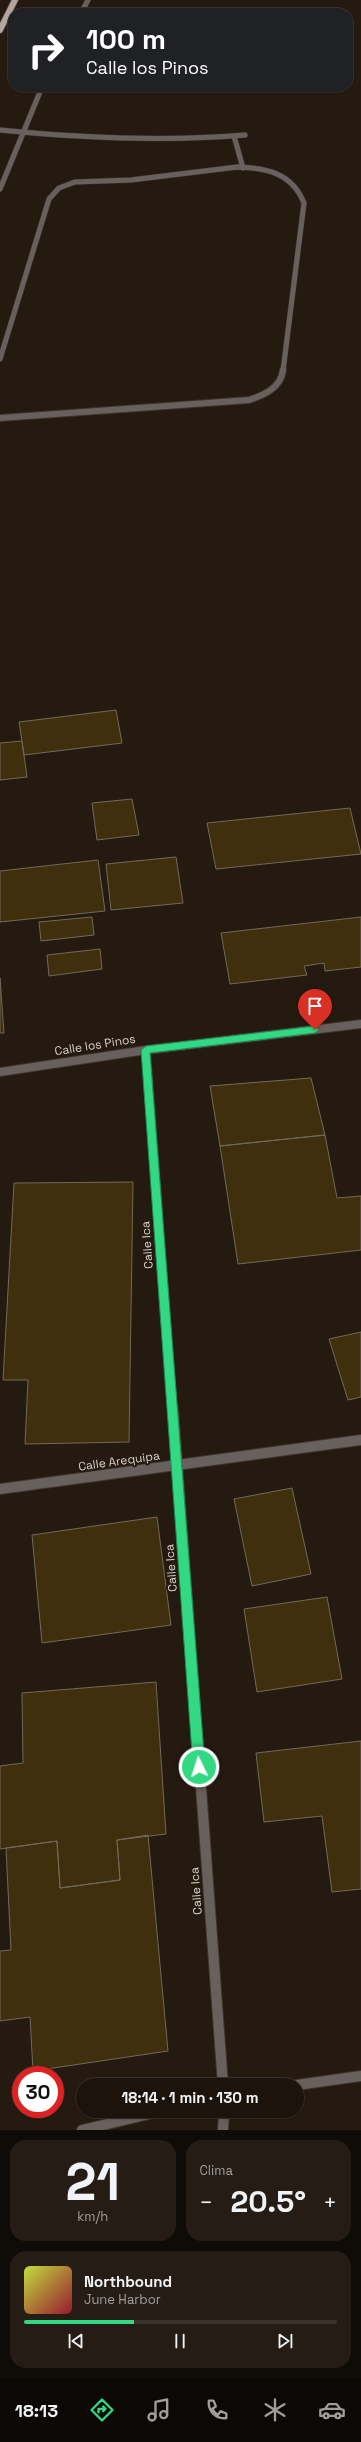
<!DOCTYPE html>
<html lang="es">
<meta charset="utf-8">
<style>
:root{--surface:#1c140c;--page:#251d15;--text:#f1f3f6;--muted:#a09e9d;--line:#3a332d;--accent:#32d882}
body{margin:0;font-family:"Space Grotesk",sans-serif;background:var(--page);color:var(--text);height:100vh;display:flex;flex-direction:column;font-size:15px;white-space:nowrap}
*{box-sizing:border-box;margin:0}
p{font-size:13px;color:var(--muted)}
.icon{flex:none;width:22px;height:22px;fill:none;stroke:currentColor;stroke-width:2;stroke-linecap:round;stroke-linejoin:round}
.map{position:relative;height:2130px;overflow:hidden}
.sheet{display:flex;flex-direction:column;gap:10px;padding:10px;background:#0f0b07;flex:1}
.sheet>*{flex:none}
.banner{position:absolute;left:8px;top:8px;width:345px;height:84px;border-radius:16px;box-shadow:0 1px 3px #0004,0 0 0 1px var(--line);background:#202124;color:#fff;overflow:hidden}
.speed{position:absolute;left:12px;top:2066px;display:flex;gap:8px;font-size:20px;font-weight:700;text-align:center}
.speed>*{display:grid;place-content:center;width:52px;height:52px;border-radius:50%;background:var(--surface);box-shadow:0 1px 3px #0004,0 0 0 1px var(--line);line-height:1}
.speed .limit{border:6px solid #d22;background:#fff;color:#111}
.pin{position:absolute;display:grid;place-items:center;width:34px;height:34px;color:#fff;margin:-41px -17px;border-radius:50% 50% 50% 0;rotate:-45deg;box-shadow:0 0 4px #0007}
.pin .icon{rotate:45deg}
.me{position:absolute;width:44px;margin:-22px;rotate:356deg;stroke-linejoin:round;filter:drop-shadow(0 0 3px #0008)}
.turn{display:flex;align-items:center;gap:14px;height:84px;padding:0 12px;font-size:18px}
.turn .icon{width:52px;height:52px;stroke-width:2.5}
.turn b{display:block;font-size:28px;line-height:34px}
.big{font-size:30px;font-weight:600;line-height:1.1}
.sheet .tile{flex:1;display:flex;flex-direction:column;justify-content:center;gap:6px;min-width:0;padding:0 14px;border-radius:16px;background:var(--page)}
.sheet .dial{align-items:center;gap:0}
.dial b{font-size:52px;line-height:1}
.song{display:flex;align-items:center;gap:12px}
.cover{width:48px;height:48px;border-radius:6px;background:linear-gradient(135deg,hsl(70 70% 55%),hsl(350 70% 35%))}
.played{height:4px;border-radius:2px;background:linear-gradient(90deg,var(--accent) 35%,var(--line) 35%)}
.keys{display:flex;justify-content:space-around;direction:ltr}
.heat{display:flex;justify-content:space-between;align-items:center;font-size:22px;direction:ltr}
.sheet .tiles{flex:1;display:grid;gap:10px;grid-template-columns:1fr 1fr}
.tile:last-child{grid-column:span 2}
.trip{position:absolute;left:76px;top:2078px;width:228px;height:40px;border-radius:20px;background:var(--surface);box-shadow:0 1px 3px #0004,0 0 0 1px var(--line);font-weight:600;line-height:40px;text-align:center}
.tabs{display:flex;height:64px;justify-content:space-around;align-items:center;background:#0b0805;color:var(--muted)}
.tabs .icon{width:28px;height:28px}
.tabs .on{color:var(--accent)}
.tabs b{font-size:18px;color:var(--text)}
.map>svg:first-child{display:block}
.building{fill:#402f0c;stroke:#71695a}
.lines{fill:none;stroke-linecap:round;stroke-linejoin:round}
.service-far1-casing{stroke:#3e342a;stroke-width:6}
.service-casing{stroke:#3e342a;stroke-width:8}
.minor-far1-casing{stroke:#3e342a;stroke-width:10}
.minor-casing{stroke:#3e342a;stroke-width:12}
.tertiary-casing{stroke:#3e342a;stroke-width:12}
.primary-casing{stroke:#3e342a;stroke-width:8}
.service-far1{stroke:#68605d;stroke-width:5}
.service{stroke:#68605d;stroke-width:6}
.minor-far1{stroke:#68605d;stroke-width:8}
.minor{stroke:#68605d;stroke-width:10}
.tertiary{stroke:#68605d;stroke-width:10}
.primary{stroke:#b4a59e;stroke-width:6}
.route{fill:#32d882;stroke:#208c54}
.labels{text-anchor:middle;dominant-baseline:central;stroke-width:4;stroke-linejoin:round;paint-order:stroke}
.street-label{font-size:12px;fill:#d9d2cb;stroke:#251a10}
</style>
<div class="map">
<svg width="361" height="2130" viewBox="0 0 361 2130">
<rect width="100%" height="100%" fill="#251a10"/>
<path class="building" d="M116,710L122,743L24,755L19,722Z
M22,741L27,777L0,780V743Z
M132,799L139,835L97,840L92,803Z
M350,808L361,854L216,869L207,823Z
M176,857L183,903L111,910L106,864Z
M98,860L105,911L0,922V871Z
M92,917L94,935L41,941L39,922Z
M361,917V967L325,971L324,963L304,966L307,975L230,984L221,933Z
M100,949L102,969L49,976L47,955Z
M0,978L4,1033H0Z
M311,1078L325,1135L220,1146L210,1086Z
M325,1135L337,1198L361,1196V1250L238,1264L220,1146Z
M133,1182L129,1442L25,1444L28,1380H3L14,1183Z
M361,1332V1397L348,1400L329,1339Z
M292,1488L311,1574L252,1586L234,1499Z
M157,1517L171,1625L42,1643L32,1535Z
M327,1597L342,1679L257,1692L244,1609Z
M156,1682L166,1834L117,1840L120,1880L60,1888L57,1841L0,1849V1766L23,1763L22,1693Z
M361,1741V1889L332,1892L322,1816L264,1822L256,1753Z
M148,1835L168,2051L33,2071L30,2017L0,2021V1951L11,1950L6,1848L57,1841L60,1888L120,1880L117,1840Z"/>
<g class="lines">
<g class="service-far1-casing">
<path id="service-far1" d="M81,13L88,0
M0,130C82,138 163,142 245,135
M234,136L243,168
M0,189L42,87
M0,359L49,199L59,188L75,182L131,180L237,167C267,168 292,173 304,203L283,371"/>
</g>
<g class="service-casing">
<path id="service" d="M0,418L249,400C264,395 281,388 283,370"/>
</g>
<g class="minor-far1-casing">
<path id="minor-far1" d="M146,1050L173,1410
M0,1072L146,1050L361,1024"/>
</g>
<g class="minor-casing">
<path id="minor" d="M173,1409L223,2085
M0,1489L361,1440
M223,2130L224,2111"/>
</g>
<g class="tertiary-casing">
<path id="tertiary" d="M297,2085L361,2076
M82,2130L162,2111"/>
</g>
<g class="primary-casing">
<path id="primary" d="M0,30L15,0"/>
</g>
<use href="#service-far1" class="service-far1"/>
<use href="#service" class="service"/>
<use href="#minor-far1" class="minor-far1"/>
<use href="#minor" class="minor"/>
<use href="#tertiary" class="tertiary"/>
<use href="#primary" class="primary"/>
</g>
<path class="route" d="M315,1026L319,1030L315,1033L150,1053L205,1767L199,1773L193,1767L141,1050L146,1046Z"/>
<g class="labels">
<g class="street-label">
<text transform="translate(95 1045) rotate(-9)">Calle los Pinos</text>
<text transform="translate(147 1245) rotate(-94)">Calle Ica</text>
<text transform="translate(119 1461) rotate(-8)">Calle Arequipa</text>
<text transform="translate(171 1568) rotate(-94)">Calle Ica</text>
<text transform="translate(196 1891) rotate(-94)">Calle Ica</text>
</g>
</g>
</svg>
<div class="speed"><div class="limit">30</div></div>
<div class="pin" style="left:315px;top:1030px;background:#d93025"><svg class="icon" aria-label="arrive" viewBox="0 0 24 24"><path d="M6 21V4h12l-3 4 3 4H6"/></svg></div>
<svg class="me" style="left:199px;top:1767px" viewBox="-20 -20 40 40"><circle r="17" fill="#32d882" stroke="#fff" stroke-width="3"/><path d="M0-11L8 9 0 5-8 9z" fill="#fff"/></svg>
<div class="trip">18:14 · 1 min · 130 m</div>
<div class="banner">
<div class="turn"><svg class="icon" aria-label="right" viewBox="0 0 24 24"><path d="M7 20v-9h11M14 6l5 5-5 5"/></svg><div><b>100 m</b>Calle los Pinos</div></div>
</div>
</div>
<section class="sheet">
<div class="tiles">
<div class="tile dial"><b>21</b><p>km/h</p></div>
<div class="tile"><p>Clima</p>
<div class="heat"><a>−</a><b class="big">20.5°</b><a>+</a></div>
</div>
<div class="tile">
<div class="song"><i class="cover"></i><div><b>Northbound</b><p>June Harbor</p></div></div>
<div class="played"></div>
<div class="keys"><svg class="icon" aria-label="previous" viewBox="0 0 24 24"><path d="M18 5L8 12l10 7zM5 5v14"/></svg><svg class="icon" aria-label="pause" viewBox="0 0 24 24"><path d="M8 5v14M16 5v14"/></svg><svg class="icon" aria-label="next" viewBox="0 0 24 24"><path d="M6 5l10 7-10 7zM19 5v14"/></svg></div>
</div>
</div>
</section>
<nav class="tabs">
<b>18:13</b>
<svg class="icon on" aria-label="directions" viewBox="0 0 24 24"><path d="M12 3l9 9-9 9-9-9zM9 14v-3h6M13 9l2 2-2 2"/></svg>
<svg class="icon" aria-label="music" viewBox="0 0 24 24"><path d="M9 18V5l10-2v13"/><circle cx="6" cy="18" r="3"/><circle cx="16" cy="16" r="3"/></svg>
<svg class="icon" aria-label="phone" viewBox="0 0 24 24"><path d="M5 4h4l2 5-3 2q2 4 5 5l2-3 5 2v4C11 20 4 13 5 4z"/></svg>
<svg class="icon" aria-label="climate" viewBox="0 0 24 24"><path d="M12 3v18M4 7l16 10M4 17L20 7"/></svg>
<svg class="icon" aria-label="car" viewBox="0 0 24 24"><path d="M5 17H2v-5l4-1 3-4h7l3 4 3 1v5h-3M9 17h6M6 11h13"/><circle cx="7" cy="17" r="2"/><circle cx="17" cy="17" r="2"/></svg>
</nav>
